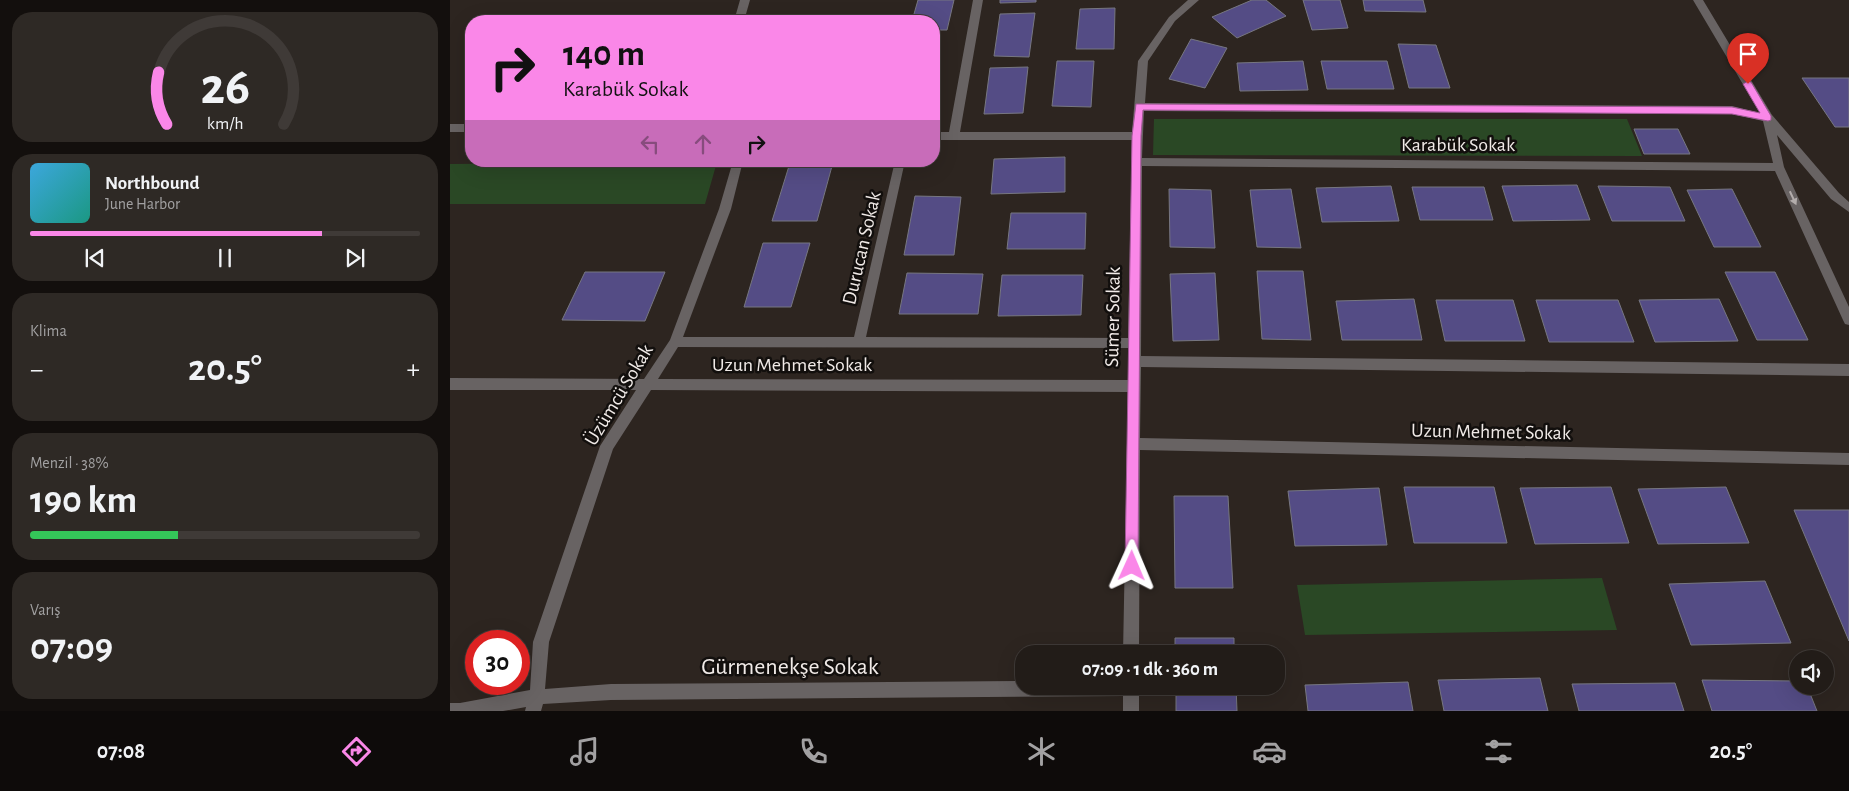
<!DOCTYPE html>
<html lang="tr">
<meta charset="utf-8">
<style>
:root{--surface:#221c18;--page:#2e2925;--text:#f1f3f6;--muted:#a2a1a2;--line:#3f3a37;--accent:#fa87e8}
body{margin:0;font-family:"Alegreya Sans",sans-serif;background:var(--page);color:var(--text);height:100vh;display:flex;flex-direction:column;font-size:19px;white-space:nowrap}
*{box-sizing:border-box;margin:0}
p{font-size:16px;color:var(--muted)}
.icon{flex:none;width:28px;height:28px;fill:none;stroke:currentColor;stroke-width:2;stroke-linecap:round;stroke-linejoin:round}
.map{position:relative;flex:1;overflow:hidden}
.side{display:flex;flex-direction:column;gap:12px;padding:12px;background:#130f0d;width:450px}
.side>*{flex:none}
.top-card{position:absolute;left:15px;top:15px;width:475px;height:152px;border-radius:20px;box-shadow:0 5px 20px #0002,0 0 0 1px var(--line);background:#fa87e8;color:#111;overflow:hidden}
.buttons{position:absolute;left:1339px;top:650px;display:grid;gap:10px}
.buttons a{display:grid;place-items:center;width:45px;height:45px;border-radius:50%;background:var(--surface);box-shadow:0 5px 20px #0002,0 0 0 1px var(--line);font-size:25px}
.speed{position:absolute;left:15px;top:630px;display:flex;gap:10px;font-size:25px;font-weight:700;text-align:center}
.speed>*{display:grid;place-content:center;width:65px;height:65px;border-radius:50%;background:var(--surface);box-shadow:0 5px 20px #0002,0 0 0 1px var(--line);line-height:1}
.speed .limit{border:8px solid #d22;background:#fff;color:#111}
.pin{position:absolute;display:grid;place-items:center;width:42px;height:42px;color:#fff;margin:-51px -21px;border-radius:50% 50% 50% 0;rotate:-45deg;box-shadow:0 0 5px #0007}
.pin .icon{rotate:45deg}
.me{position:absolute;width:55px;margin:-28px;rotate:1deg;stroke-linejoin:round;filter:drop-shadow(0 0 4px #0008)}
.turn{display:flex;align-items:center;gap:18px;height:105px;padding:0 15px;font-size:22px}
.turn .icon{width:65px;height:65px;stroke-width:2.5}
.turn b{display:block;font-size:35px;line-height:42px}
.lanes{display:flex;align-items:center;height:48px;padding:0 15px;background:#0003;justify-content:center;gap:25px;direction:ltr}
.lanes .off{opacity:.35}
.big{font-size:38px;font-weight:700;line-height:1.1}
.side .tile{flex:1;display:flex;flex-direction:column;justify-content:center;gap:8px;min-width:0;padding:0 18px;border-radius:20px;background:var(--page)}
.side .dial{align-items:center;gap:0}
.dial svg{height:130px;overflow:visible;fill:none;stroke:var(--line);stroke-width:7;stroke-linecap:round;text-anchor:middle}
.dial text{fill:var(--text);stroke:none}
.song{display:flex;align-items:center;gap:15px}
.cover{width:60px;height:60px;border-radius:8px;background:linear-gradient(135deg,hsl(200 70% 55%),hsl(170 70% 35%))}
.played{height:5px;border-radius:2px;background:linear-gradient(90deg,var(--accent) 75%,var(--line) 75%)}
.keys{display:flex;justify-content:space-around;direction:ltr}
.heat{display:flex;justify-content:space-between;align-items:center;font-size:28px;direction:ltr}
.charge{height:8px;border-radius:4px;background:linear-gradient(90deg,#34c759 38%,var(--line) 0)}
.trip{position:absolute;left:565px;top:645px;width:270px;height:50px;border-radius:20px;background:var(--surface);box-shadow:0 5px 20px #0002,0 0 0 1px var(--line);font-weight:700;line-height:50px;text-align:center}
.tab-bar{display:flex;height:80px;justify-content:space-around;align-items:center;background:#0e0b0a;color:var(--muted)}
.tab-bar .icon{width:35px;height:35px}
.tab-bar .active{color:var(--accent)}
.tab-bar b{font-size:22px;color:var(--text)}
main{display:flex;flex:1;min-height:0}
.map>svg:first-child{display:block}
.green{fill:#2a4825}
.building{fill:#544c85;stroke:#777781}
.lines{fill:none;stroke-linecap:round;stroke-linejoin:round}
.minor{fill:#686363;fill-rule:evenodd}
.oneway{fill:#b3adac}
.route{fill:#fa87e8;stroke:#a25897}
.labels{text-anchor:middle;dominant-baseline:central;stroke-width:5;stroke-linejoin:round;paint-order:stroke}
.street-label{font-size:20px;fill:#f0eae7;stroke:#120f0d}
.near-street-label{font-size:24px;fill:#f0eae7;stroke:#120f0d}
</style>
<main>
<section class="side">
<div class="tile dial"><svg viewBox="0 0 100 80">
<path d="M14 69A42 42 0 1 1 86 69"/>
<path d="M14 69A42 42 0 0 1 9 37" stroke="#fa87e8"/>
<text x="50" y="56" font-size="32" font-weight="700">26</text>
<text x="50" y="72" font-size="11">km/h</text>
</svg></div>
<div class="tile">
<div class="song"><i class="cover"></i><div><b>Northbound</b><p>June Harbor</p></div></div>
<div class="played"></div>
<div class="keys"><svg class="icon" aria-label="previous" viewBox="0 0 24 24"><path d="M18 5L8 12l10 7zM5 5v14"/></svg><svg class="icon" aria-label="pause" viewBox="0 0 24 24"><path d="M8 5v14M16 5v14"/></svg><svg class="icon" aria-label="next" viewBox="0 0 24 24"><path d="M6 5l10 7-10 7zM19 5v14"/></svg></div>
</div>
<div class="tile"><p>Klima</p>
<div class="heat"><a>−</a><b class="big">20.5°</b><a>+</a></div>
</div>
<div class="tile"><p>Menzil · 38%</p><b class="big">190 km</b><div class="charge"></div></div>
<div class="tile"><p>Varış</p><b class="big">07:09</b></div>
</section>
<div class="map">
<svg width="1399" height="711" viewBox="0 0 1399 711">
<rect width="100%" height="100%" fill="#2d2520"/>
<path class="green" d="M704,119H1177L1192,156L703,155Z
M267,162L255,204H0V164Z
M1152,578L1167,630L855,635L847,585Z"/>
<path class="building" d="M468,0H504L497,30H484V21H462Z
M550,0H586V2L550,3Z
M802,0H816L836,16L787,38L762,17Z
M853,0H890L898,28L862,30Z
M913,0H973L976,12L915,11Z
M665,8L664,49H626L630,9Z
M585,13L579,57L544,56L550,14Z
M741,39L777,48L755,88L719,79Z
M948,44L986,45L1000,88H959Z
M607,61H644L641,107L602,106Z
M853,61L858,90L790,91L787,63Z
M871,61H937L944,89H877Z
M578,67L573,113L534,114L540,68Z
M1352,78H1399V127H1385Z
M1184,129H1228L1240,154H1194Z
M615,157V192L541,194L544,159Z
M339,166H382L367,221H322Z
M1127,185L1140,220L1063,221L1052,186Z
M941,186L949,221L872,222L866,188Z
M1148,186L1220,187L1235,221H1162Z
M962,187H1034L1043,220H970Z
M719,189L761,190L765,248L720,247Z
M841,189L851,248L807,247L800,190Z
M1282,189L1311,247H1264L1237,190Z
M465,196L511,197L504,255H454Z
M561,213H636L635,249H557Z
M313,243H360L341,307H294Z
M807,271H853L861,340L812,339Z
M135,272H215L195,321L112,320Z
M1275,272H1325L1358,340H1307Z
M457,273L533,274L528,314H449Z
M765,273L769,340L723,341L720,274Z
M552,275H633L631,315L548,316Z
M964,299L972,340H892L886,301Z
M1269,299L1288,341L1205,342L1189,300Z
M986,300H1063L1075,341H995Z
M1086,300H1168L1184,342H1099Z
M954,487H1044L1057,543H964Z
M1161,487L1179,543L1085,544L1070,488Z
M1276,487L1299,543L1208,544L1188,489Z
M929,488L937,545L845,546L838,491Z
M724,496H778L783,588H725Z
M1344,510H1399V641Z
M1315,581L1341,643L1241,645L1219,584Z
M725,638H784V654H725Z
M1090,678L1098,711H994L988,680Z
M1252,680L1348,681V686H1357L1367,711H1262Z
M958,682L963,711H858L855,685Z
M1225,683L1234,711H1129L1122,684Z
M726,686H786L787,711H726Z"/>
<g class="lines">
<path class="minor" d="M290,0H300L294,21H284Z
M523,0H533L510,132H682L688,61L719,17L738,0H749L725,21L698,61L695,103L1282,106L1310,113L1243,0H1253L1322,115L1389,193L1399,202V212L1381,199L1327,135L1334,167L1399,307V325L1395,324L1393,320L1325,171L692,166L691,356L1399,364V376L691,367L690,438L1399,453V465L690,450L689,654H673L678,392L201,390L163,449L99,642L95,689L161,684L574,681V686H689V711H673V696L161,700L93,704L91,711H75L76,707L53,711H0V703H10L80,690L83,642L150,446L186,390H0V378L194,379L220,340L269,209L283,161H293L281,209L233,337H404L445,161H455L416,337L678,338L682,140H484V132H499ZM694,111L1282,114L1313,121L1323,163L692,158ZM228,347L678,348V380L208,379Z
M0,124H21V132H0Z"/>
</g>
<defs><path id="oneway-solid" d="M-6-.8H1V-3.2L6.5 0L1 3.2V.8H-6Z" transform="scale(1.25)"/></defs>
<use class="oneway" href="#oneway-solid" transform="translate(1343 198) rotate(65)"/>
<path class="route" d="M1298,81L1301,82L1321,116V120L1318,121L1282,114L693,110L691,136L688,566L686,571L682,573L677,571L675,566L682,136L686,104L1282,107L1310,113L1293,84Z"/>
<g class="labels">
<g class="street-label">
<text x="1008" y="145">Karabük Sokak</text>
<text transform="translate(412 248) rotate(-77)">Durucan Sokak</text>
<text transform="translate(663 317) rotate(-89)">Sümer Sokak</text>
<text x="342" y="365">Uzun Mehmet Sokak</text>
<text transform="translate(169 395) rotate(-59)">Üzümcü Sokak</text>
<text transform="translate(1041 432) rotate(1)">Uzun Mehmet Sokak</text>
</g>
<g class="near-street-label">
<text x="340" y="667">Gürmenekşe Sokak</text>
</g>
</g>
</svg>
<div class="buttons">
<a><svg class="icon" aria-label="sound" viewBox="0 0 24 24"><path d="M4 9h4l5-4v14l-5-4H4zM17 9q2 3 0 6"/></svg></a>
</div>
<div class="speed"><div class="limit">30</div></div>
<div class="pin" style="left:1298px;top:84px;background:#d93025"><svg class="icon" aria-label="arrive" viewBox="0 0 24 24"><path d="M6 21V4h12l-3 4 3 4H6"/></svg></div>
<svg class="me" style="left:682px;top:566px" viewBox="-20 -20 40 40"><path d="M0-17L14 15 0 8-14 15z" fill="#fa87e8" stroke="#fff" stroke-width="4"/></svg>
<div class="trip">07:09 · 1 dk · 360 m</div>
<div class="top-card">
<div class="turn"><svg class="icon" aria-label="right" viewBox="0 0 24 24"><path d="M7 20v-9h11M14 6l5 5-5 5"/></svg><div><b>140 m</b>Karabük Sokak</div></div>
<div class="lanes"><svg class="icon off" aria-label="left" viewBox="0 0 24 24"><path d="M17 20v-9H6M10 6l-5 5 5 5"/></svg><svg class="icon off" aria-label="ahead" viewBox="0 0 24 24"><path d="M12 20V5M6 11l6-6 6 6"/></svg><svg class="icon" aria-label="right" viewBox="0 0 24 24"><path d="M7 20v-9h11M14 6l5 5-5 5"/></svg></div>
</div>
</div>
</main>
<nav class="tab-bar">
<b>07:08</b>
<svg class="icon active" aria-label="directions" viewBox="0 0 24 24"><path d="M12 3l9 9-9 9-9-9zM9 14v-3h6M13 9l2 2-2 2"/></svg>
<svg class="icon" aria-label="music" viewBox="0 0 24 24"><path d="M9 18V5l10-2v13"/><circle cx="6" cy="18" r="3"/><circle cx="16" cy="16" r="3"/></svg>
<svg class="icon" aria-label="phone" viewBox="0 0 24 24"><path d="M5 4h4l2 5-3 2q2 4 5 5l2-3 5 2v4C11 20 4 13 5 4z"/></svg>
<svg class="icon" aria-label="climate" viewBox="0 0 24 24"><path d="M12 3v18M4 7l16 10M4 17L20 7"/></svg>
<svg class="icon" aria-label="car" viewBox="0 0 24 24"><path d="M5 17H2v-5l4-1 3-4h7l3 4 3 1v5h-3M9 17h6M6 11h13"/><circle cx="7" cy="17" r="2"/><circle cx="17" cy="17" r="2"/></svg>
<svg class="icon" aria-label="filters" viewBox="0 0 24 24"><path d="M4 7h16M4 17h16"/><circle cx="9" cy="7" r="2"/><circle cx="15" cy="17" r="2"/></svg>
<b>20.5°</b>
</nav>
